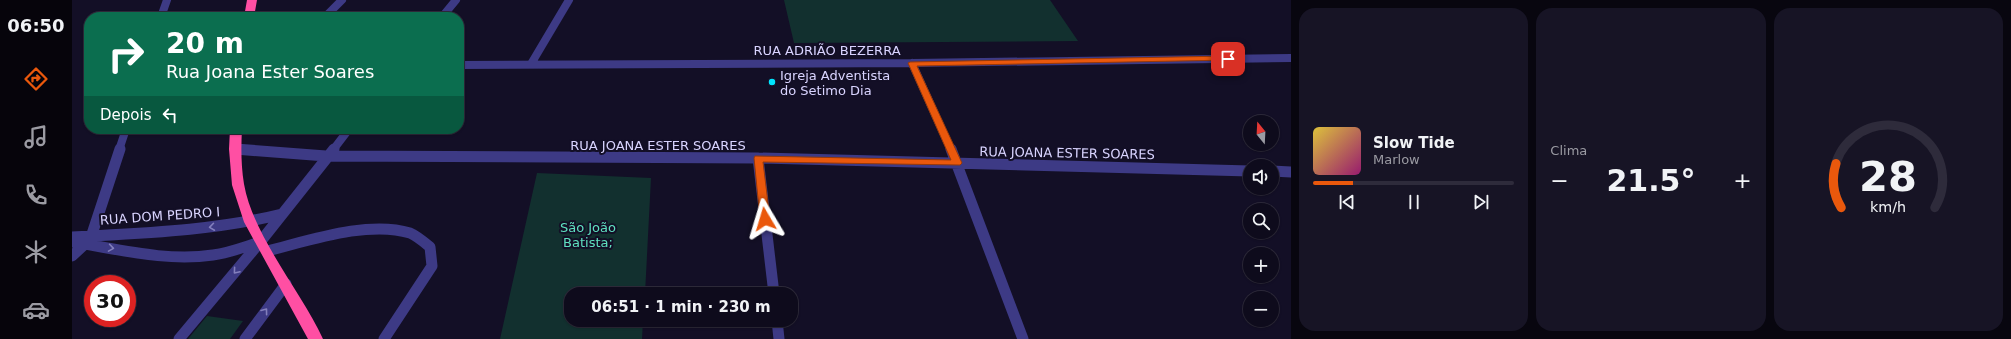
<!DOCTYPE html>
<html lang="pt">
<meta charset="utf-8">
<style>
:root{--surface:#0e0b1c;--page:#171425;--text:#f1f3f6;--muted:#9b9ba3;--line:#2e2b3b;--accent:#ea580c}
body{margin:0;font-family:"DejaVu Sans",sans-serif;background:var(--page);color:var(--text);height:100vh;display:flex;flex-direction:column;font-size:15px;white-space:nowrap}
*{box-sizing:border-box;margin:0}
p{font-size:13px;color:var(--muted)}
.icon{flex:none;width:22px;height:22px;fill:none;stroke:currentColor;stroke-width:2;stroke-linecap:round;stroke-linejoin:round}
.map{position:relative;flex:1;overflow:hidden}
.sheet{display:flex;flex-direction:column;gap:8px;padding:8px;background:#08060f;width:720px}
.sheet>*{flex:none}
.hud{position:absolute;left:12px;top:12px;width:380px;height:122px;border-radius:16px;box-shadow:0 1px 3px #0004,0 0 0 1px var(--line);background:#0b6e4f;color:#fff;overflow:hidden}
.needle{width:26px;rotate:342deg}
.tools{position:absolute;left:1171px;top:115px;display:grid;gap:8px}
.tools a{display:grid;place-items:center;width:36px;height:36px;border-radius:50%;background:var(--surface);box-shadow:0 1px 3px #0004,0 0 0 1px var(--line);font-size:20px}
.speed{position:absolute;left:12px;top:275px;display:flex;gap:8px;font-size:20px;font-weight:700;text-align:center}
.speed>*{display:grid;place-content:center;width:52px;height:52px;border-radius:50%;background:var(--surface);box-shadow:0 1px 3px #0004,0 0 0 1px var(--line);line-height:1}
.speed .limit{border:6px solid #d22;background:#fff;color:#111}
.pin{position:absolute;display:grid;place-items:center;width:34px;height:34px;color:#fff;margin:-17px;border-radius:8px;box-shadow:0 2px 6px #0006}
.me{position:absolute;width:44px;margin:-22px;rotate:353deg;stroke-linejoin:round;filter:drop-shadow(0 0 3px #0008)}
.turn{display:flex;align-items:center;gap:14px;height:84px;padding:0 16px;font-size:18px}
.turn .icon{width:52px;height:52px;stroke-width:2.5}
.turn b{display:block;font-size:28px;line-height:34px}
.then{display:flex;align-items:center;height:38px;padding:0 16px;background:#0003;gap:8px;font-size:15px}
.big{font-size:30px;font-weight:800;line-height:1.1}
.sheet .widget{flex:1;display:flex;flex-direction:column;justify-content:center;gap:6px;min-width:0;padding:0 14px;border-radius:16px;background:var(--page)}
.sheet .dial{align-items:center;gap:0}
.dial svg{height:104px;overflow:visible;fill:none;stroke:var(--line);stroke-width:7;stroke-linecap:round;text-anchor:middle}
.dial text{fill:var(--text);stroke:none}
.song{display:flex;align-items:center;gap:12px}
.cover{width:48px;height:48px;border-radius:6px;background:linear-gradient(135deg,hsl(50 70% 55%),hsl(320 70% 35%))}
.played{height:4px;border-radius:2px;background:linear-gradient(90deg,var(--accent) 20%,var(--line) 20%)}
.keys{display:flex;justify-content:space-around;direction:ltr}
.heat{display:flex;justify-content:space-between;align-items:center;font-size:22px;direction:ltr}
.sheet .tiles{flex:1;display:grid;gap:8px;grid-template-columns:repeat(3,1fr)}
.trip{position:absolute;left:492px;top:287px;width:234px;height:40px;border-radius:16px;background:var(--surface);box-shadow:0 1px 3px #0004,0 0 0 1px var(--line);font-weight:800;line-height:40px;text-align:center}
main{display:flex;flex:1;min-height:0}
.tab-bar{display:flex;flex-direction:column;width:72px;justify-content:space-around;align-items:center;background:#06040b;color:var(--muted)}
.tab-bar .icon{width:28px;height:28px}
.tab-bar .on{color:var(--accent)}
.tab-bar b{font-size:18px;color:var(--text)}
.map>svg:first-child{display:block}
.green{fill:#12302f}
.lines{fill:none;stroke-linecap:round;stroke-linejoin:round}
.minor-far1{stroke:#3d3a85;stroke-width:8}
.minor{stroke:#3d3a85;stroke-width:11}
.highway{fill:#ff4fa3;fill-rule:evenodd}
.oneway{stroke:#837fbc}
.route{fill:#ea580c;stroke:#983908}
.poi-dot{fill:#00e5ff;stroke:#130f26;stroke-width:1.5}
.labels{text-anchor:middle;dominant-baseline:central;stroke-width:4;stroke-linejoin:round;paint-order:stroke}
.street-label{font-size:13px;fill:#d9d4ff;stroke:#130f26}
.poi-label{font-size:13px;fill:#d9d4ff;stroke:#130f26;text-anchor:start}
.park-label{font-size:13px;fill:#5fe0c0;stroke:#130f26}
</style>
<main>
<nav class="tab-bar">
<b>06:50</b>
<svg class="icon on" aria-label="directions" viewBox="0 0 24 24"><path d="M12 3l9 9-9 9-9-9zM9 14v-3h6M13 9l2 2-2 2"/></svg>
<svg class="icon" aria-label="music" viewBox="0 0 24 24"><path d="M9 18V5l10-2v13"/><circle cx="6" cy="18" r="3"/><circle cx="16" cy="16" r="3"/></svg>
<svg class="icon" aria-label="phone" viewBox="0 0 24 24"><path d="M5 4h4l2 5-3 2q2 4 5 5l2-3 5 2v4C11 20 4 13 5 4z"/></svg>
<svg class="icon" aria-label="climate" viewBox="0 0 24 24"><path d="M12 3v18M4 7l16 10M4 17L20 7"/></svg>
<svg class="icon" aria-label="car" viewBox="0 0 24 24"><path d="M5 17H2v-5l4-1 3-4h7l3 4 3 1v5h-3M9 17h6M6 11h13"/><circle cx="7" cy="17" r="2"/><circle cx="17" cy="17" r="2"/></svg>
</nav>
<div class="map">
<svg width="1219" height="339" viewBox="0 0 1219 339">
<rect width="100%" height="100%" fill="#130f26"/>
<path class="green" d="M712,0H978L1006,41L722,43Z
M465,173L579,178L573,294H499V320H571L570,339H428Z
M135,316L171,321L158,339H116Z"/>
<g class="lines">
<path class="minor-far1" d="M89,17L95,0
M253,17L270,0
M370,17L384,0
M840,63L879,150
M459,64L497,0
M387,65L840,63L1219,58
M163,149L172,150
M47,150L54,129
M261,150L277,129"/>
<path class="minor" d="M163,149L254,156L686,158L1178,171
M879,149L951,339
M686,158L702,294
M1200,171L1219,172
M0,237C71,233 141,231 210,214
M0,242C46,249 94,262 141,255C157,253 172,247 188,242
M195,251C236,241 296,220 338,233C345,236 352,242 358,247L360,266L312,339
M0,256L13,244L20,234L48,149
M705,320L707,339
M107,339L189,241L262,149
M173,339L214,284"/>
<path class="highway" d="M175,0H185L182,17H172Z
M158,129H170C169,147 169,166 172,184C181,236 229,291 251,339H236L172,222L160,185L157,149Z"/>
</g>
<defs><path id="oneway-chevron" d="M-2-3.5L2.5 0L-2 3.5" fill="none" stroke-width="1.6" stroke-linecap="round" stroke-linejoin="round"/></defs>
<g class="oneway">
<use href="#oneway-chevron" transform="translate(140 227) rotate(172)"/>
<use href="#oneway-chevron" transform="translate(39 248) rotate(9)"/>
<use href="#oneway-chevron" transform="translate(164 271) rotate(130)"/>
<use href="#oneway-chevron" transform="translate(193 311) rotate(-53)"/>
</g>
<path class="route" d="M1156,56L1159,57V60L845,66L890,163L888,165L691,162L698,219L693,222L688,219L682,158L683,156L879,160L836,63L838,62Z"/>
<circle class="poi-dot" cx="700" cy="82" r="4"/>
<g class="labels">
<g class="street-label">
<text x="755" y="50">RUA ADRIÃO BEZERRA</text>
<text x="586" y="145">RUA JOANA ESTER SOARES</text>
<text transform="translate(995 153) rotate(1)">RUA JOANA ESTER SOARES</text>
<text transform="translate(88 216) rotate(-4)">RUA DOM PEDRO I</text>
</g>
<g class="poi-label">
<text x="708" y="75">Igreja Adventista<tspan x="708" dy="15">do Setimo Dia</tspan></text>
</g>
<g class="park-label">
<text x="516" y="227">São João<tspan x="516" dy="15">Batista;</tspan></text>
</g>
</g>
</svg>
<div class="tools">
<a><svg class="needle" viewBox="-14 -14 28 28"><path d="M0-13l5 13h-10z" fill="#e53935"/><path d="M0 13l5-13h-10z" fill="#9b9ba3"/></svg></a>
<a><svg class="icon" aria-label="sound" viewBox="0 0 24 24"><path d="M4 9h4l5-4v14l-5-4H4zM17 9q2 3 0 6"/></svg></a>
<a><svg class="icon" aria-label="search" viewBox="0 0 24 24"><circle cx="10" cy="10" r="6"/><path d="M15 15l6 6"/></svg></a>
<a>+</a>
<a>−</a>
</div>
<div class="speed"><div class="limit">30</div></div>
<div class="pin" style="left:1156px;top:59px;background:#d93025"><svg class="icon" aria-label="arrive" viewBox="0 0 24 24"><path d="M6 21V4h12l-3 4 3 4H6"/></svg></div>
<svg class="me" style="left:693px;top:219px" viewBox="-20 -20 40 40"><path d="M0-17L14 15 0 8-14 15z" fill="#ea580c" stroke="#fff" stroke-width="4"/></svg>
<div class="trip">06:51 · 1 min · 230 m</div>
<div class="hud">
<div class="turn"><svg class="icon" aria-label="right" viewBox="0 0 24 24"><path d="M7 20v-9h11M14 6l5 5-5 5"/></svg><div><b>20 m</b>Rua Joana Ester Soares</div></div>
<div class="then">Depois<svg class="icon" aria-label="left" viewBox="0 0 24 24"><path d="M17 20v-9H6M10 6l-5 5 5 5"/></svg></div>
</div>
</div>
<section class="sheet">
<div class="tiles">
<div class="widget">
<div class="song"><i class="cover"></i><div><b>Slow Tide</b><p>Marlow</p></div></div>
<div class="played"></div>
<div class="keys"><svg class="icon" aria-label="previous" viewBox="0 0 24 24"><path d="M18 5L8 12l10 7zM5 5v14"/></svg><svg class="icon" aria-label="pause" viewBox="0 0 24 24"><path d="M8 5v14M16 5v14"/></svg><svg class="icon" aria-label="next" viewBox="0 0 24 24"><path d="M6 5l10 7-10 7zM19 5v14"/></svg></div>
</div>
<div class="widget"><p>Clima</p>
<div class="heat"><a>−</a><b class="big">21.5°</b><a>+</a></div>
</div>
<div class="widget dial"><svg viewBox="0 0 100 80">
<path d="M14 69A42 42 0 1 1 86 69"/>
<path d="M14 69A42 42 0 0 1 10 35" stroke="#ea580c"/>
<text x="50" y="56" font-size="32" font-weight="700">28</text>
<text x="50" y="72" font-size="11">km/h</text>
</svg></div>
</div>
</section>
</main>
